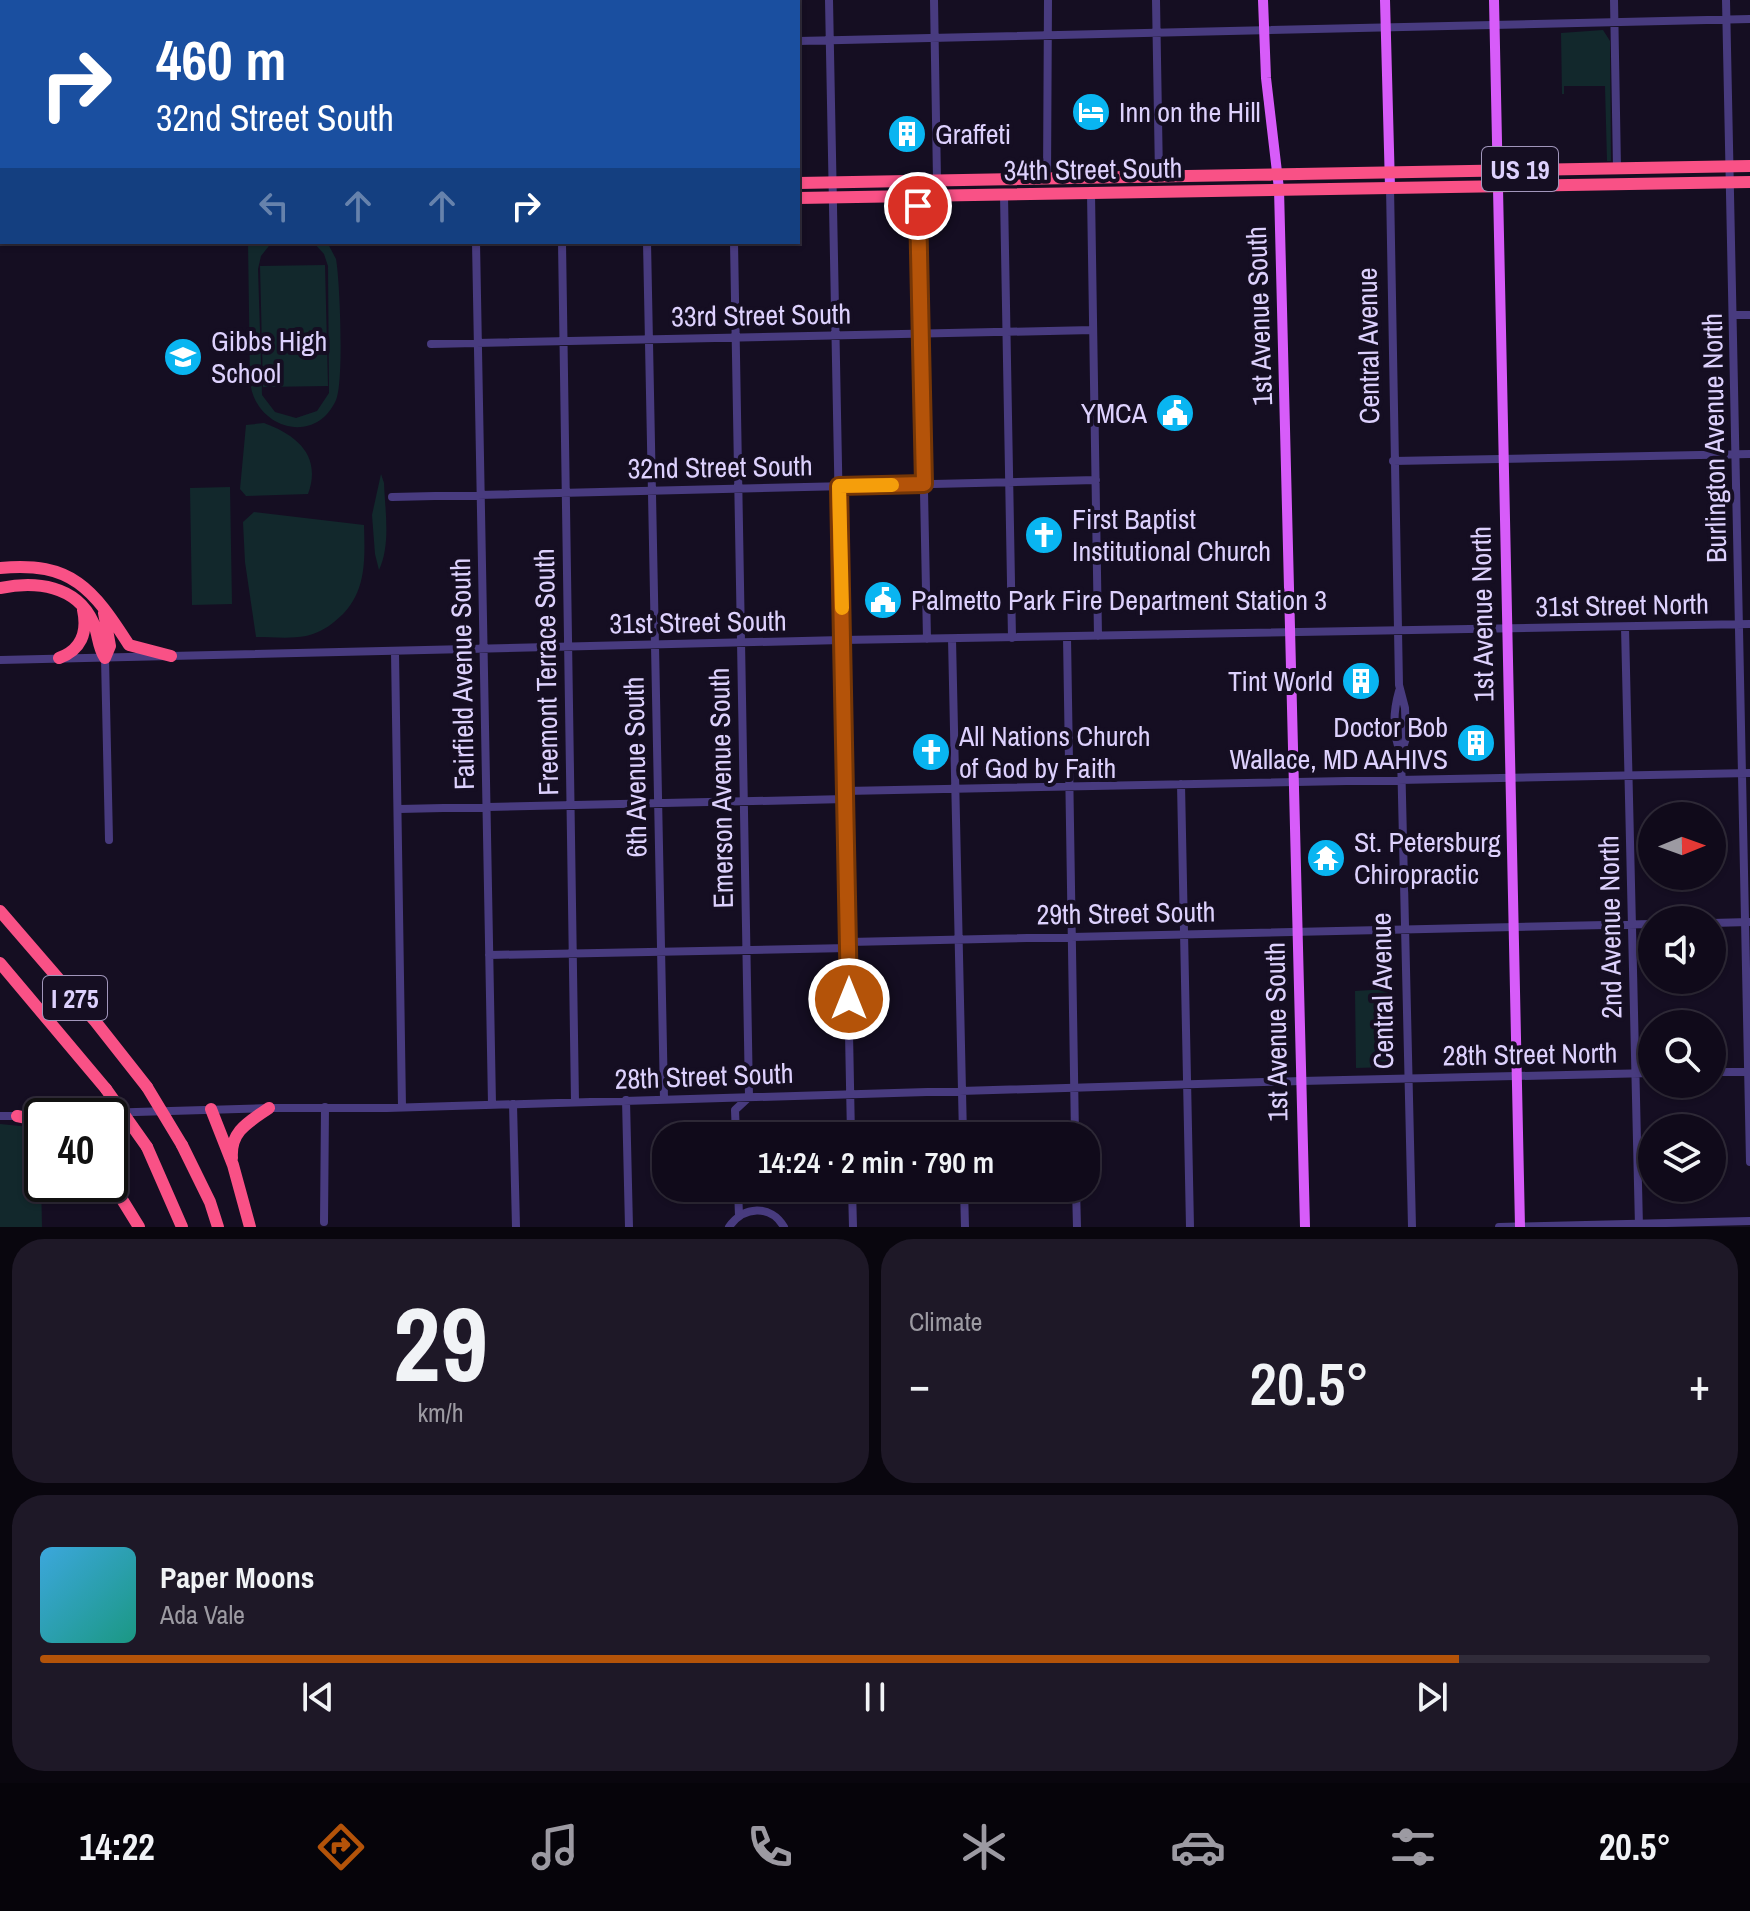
<!DOCTYPE html>
<meta charset="utf-8">
<style>
:root{--surface:#100a1a;--page:#1e1827;--text:#f1f3f6;--muted:#9c9aa2;--line:#302b39;--accent:#b45309}
body{margin:0;font-family:"Archivo Narrow",sans-serif;background:var(--page);color:var(--text);height:100vh;display:flex;flex-direction:column;font-size:30px;white-space:nowrap}
*{box-sizing:border-box;margin:0}
p{font-size:26px;color:var(--muted)}
.icon{flex:none;width:44px;height:44px;fill:none;stroke:currentColor;stroke-width:2;stroke-linecap:round;stroke-linejoin:round}
.map{position:relative;height:1227px;overflow:hidden}
.drawer{display:flex;flex-direction:column;gap:12px;padding:12px;background:#09060e;flex:1}
.drawer>*{flex:none}
.top-card{position:absolute;left:0px;top:0px;width:800px;height:244px;box-shadow:0 2px 6px #0004,0 0 0 2px var(--line);background:#1a4fa0;color:#fff;overflow:hidden}
.needle{width:52px;rotate:89deg}
.fabs{position:absolute;left:1638px;top:802px;display:grid;gap:16px}
.fabs a{display:grid;place-items:center;width:88px;height:88px;border-radius:50%;background:var(--surface);box-shadow:0 2px 6px #0004,0 0 0 2px var(--line);font-size:40px}
.speed{position:absolute;left:24px;top:1098px;display:flex;gap:16px;font-size:40px;font-weight:700;text-align:center}
.speed>*{display:grid;place-content:center;width:104px;height:104px;border-radius:50%;background:var(--surface);box-shadow:0 2px 6px #0004,0 0 0 2px var(--line);line-height:1}
.speed .limit{border:4px solid #111;border-radius:12px;background:#fff;color:#111}
.pin{position:absolute;display:grid;place-items:center;width:68px;height:68px;color:#fff;margin:-34px;border:4px solid #fff;border-radius:50%;box-shadow:0 2px 8px #0007}
.me{position:absolute;width:88px;margin:-44px;rotate:0deg;stroke-linejoin:round;filter:drop-shadow(0 0 6px #0008)}
.turn{display:flex;align-items:center;gap:28px;height:168px;padding:0 24px;font-size:36px}
.turn .icon{width:104px;height:104px;stroke-width:2.5}
.turn b{display:block;font-size:56px;line-height:68px}
.lanes{display:flex;align-items:center;height:76px;padding:0 24px;background:#0003;justify-content:center;gap:40px;direction:ltr}
.lanes .off{opacity:.35}
.big{font-size:60px;font-weight:600;line-height:1.1}
.drawer .tile{flex:1;display:flex;flex-direction:column;justify-content:center;gap:12px;min-width:0;padding:0 28px;border-radius:32px;background:var(--page)}
.drawer .dial{align-items:center;gap:0}
.dial b{font-size:104px;line-height:1}
.song{display:flex;align-items:center;gap:24px}
.cover{width:96px;height:96px;border-radius:12px;background:linear-gradient(135deg,hsl(200 70% 55%),hsl(170 70% 35%))}
.played{height:8px;border-radius:4px;background:linear-gradient(90deg,var(--accent) 85%,var(--line) 85%)}
.keys{display:flex;justify-content:space-around;direction:ltr}
.heat{display:flex;justify-content:space-between;align-items:center;font-size:44px;direction:ltr}
.drawer .tiles{flex:1;display:grid;gap:12px;grid-template-columns:1fr 1fr}
.tile:last-child{grid-column:span 2}
.trip{position:absolute;left:652px;top:1122px;width:448px;height:80px;border-radius:32px;background:var(--surface);box-shadow:0 2px 6px #0004,0 0 0 2px var(--line);font-weight:600;line-height:80px;text-align:center}
.tabs{display:flex;height:128px;justify-content:space-around;align-items:center;background:#06040a;color:var(--muted)}
.tabs .icon{width:56px;height:56px}
.tabs .active{color:var(--accent)}
.tabs b{font-size:36px;color:var(--text)}
.map>svg:first-child{display:block}
.green{fill:#12282c}
.lines{fill:none;stroke-linecap:round;stroke-linejoin:round}
.stream{stroke:#0b163e;stroke-width:2}
.minor{stroke:#483b7f;stroke-width:8}
.major{stroke:#d75cf9;stroke-width:10}
.highway{stroke:#f95186;stroke-width:12}
.highway-bridge{stroke:#f95186;stroke-width:12}
.route-casing{stroke:#753606;stroke-width:20}
.route{stroke:#b45309;stroke-width:14}
.slow{stroke:#f59e0b;stroke-width:14}
.labels{text-anchor:middle;dominant-baseline:central;stroke-width:8;stroke-linejoin:round;paint-order:stroke}
.shield{fill:#150e22;stroke:#a196bb;stroke-width:2}
.shield-label{font-size:26px;font-weight:bold;fill:#ddd1fd}
.poi-label{font-size:28px;fill:#ddd1fd;stroke:#150e22;text-anchor:start}
.street-label{font-size:28px;fill:#ddd1fd;stroke:#150e22}
</style>
<div class="map">
<svg width="1750" height="1227" viewBox="0 0 1750 1227">
<rect width="100%" height="100%" fill="#150e22"/>
<path class="green" d="M1603,30L1610,41L1611,161H1607L1605,86H1564V94H1562L1561,33Z
M248,242H272L261,256L258,269L262,395L275,412L296,418L317,411L329,393L328,266L324,254L313,242H327L336,259C340,281 344,382 336,400C315,447 254,428 250,381Z
M325,265L328,386L263,387L260,266Z
M264,423C297,435 322,456 308,494L246,496L240,489L246,425Z
M381,474L384,483C385,511 391,544 379,570L375,554L372,515Z
M230,487L232,604L192,605L190,488Z
M254,512L364,525C365,562 367,597 334,622C327,628 316,634 306,636C290,639 272,637 256,637L245,562L243,522Z
M1388,989L1389,1067L1356,1068L1355,991Z
M0,1124L40,1128L42,1227H0Z"/>
<g class="lines">
<path class="stream" d="M0,34L2,36"/>
<path class="minor" d="M490,0V2
M601,0V2
M711,0V2
M829,0L851,1136
M934,0L937,180
M1156,0L1159,176
M1614,0L1617,168
M1726,0L1750,1162
M306,2V0
M798,41L1750,19
M1047,178L1048,0
M1390,187L1399,685L1405,708L1406,738L1401,754L1412,1227
M1091,193L1098,636
M1004,195L1012,638
M918,196L927,639
M476,242L492,1104
M562,242L575,1102
M647,242L664,1099
M734,242L749,1097L735,1110L736,1136
M1734,315H1750
M431,344L1093,330
M1393,461L1750,454
M392,497L1096,480
M1625,627L1639,1227
M1067,637L1075,1136
M952,639L963,1136
M395,652L402,1107
M105,658L109,840
M0,660L842,640L1750,624
M1399,691C1393,712 1392,733 1401,754
M1181,784L1190,1227
M845,791L1750,773
M399,809L846,799
M1712,923L1749,922
M849,942L1652,924
M489,955L849,948
M1712,1072H1749
M626,1100L629,1227
M513,1104L516,1227
M33,1115L269,1108H387L1301,1081L1652,1073
M0,1116H20
M738,1188L739,1216
M852,1188L853,1227
M964,1188L965,1227
M1076,1188L1077,1227
M324,1222L325,1107
M729,1227C743,1206 771,1204 784,1227
M1499,1227L1750,1221"/>
<path class="major" d="M1263,0L1266,78L1279,189L1305,1227
M1385,0L1390,187
M1494,0L1520,1227"/>
<path class="highway" d="M798,183L1750,166
M798,198L1750,182
M0,199H2
M0,214H2
M0,568C72,561 93,589 129,645L171,656
M0,588C36,581 76,585 93,622C99,635 97,646 105,658
M104,613L110,646L105,658
M59,658C81,650 88,633 83,610
M0,911L95,1021L147,1087
M0,963L106,1089
M211,1109L233,1165L250,1227
M17,1116L42,1121
M100,1116L101,1114
M182,1145L210,1202L218,1227
M147,1147L182,1227
M232,1158C230,1131 249,1122 269,1108
M110,1180L139,1227"/>
<path class="highway-bridge" d="M147,1087L182,1145
M106,1089L147,1147"/>
</g>
<g class="lines">
<g class="route-casing">
<path id="route" d="M849,999L839,486L924,484L918,206"/>
</g>
<use href="#route" class="route"/>
<path class="slow" d="M842,608L839,486L892,485"/>
</g>
<defs>
<g id="hotel-disc" transform="scale(2)"><circle r="9.5" fill="#09b5f1" stroke="#150e22"/><path d="M-6-4.5h1.5V1H6V5H4.5V3h-9V5H-6ZM-4 0a1.8 1.8 0 1 1 3.6 0ZM.5 0V-2.5h3Q6-2.5 6 0Z" fill="#fff"/></g>
<g id="building-disc" transform="scale(2)"><circle r="9.5" fill="#09b5f1" stroke="#150e22"/><path d="M-4-6H4V6H1V3H-1V6H-4ZM-2.5-4.3h1.7v1.8h-1.7ZM.8-4.3h1.7v1.8H.8ZM-2.5-1h1.7V.8h-1.7ZM.8-1h1.7V.8H.8Z" fill="#fff"/></g>
<g id="school-disc" transform="scale(2)"><circle r="9.5" fill="#09b5f1" stroke="#150e22"/><path d="M0-5L7-2L0 1L-7-2ZM-4 1L0 2.5L4 1V4Q0 6-4 4Z" fill="#fff"/></g>
<g id="civic-disc" transform="scale(2)"><circle r="9.5" fill="#09b5f1" stroke="#150e22"/><path d="M-.6-6.5H3V-4.5H.6V-3L4-1V1h2V6H-6V1h2V-1L-.6-3ZM-1.2 2.5V6h2.4V2.5Z" fill="#fff"/></g>
<g id="church-disc" transform="scale(2)"><circle r="9.5" fill="#09b5f1" stroke="#150e22"/><path d="M-1.2-6h2.4v3.5h3.3v2.4h-3.3V6h-2.4V-.1h-3.3v-2.4h3.3Z" fill="#fff"/></g>
<g id="temple-disc" transform="scale(2)"><circle r="9.5" fill="#09b5f1" stroke="#150e22"/><path d="M0-6L5-2H3V0L6.5 2.5H4V6H1.5V3h-3V6H-4V2.5H-6.5L-3 0V-2H-5Z" fill="#fff"/></g>
</defs>
<g fill-rule="evenodd">
<use href="#hotel-disc" x="1091" y="112"/>
<use href="#building-disc" x="907" y="134"/>
<use href="#school-disc" x="183" y="357"/>
<use href="#civic-disc" x="1175" y="413"/>
<use href="#church-disc" x="1044" y="535"/>
<use href="#civic-disc" x="883" y="600"/>
<use href="#building-disc" x="1361" y="681"/>
<use href="#building-disc" x="1476" y="743"/>
<use href="#church-disc" x="931" y="752"/>
<use href="#temple-disc" x="1326" y="858"/>
</g>
<g class="labels">
<g class="shield">
<rect x="1482" y="147" width="76" height="44" rx="6"/>
<rect x="43" y="976" width="64" height="44" rx="6"/>
</g>
<g class="shield-label">
<text x="1520" y="169">US 19</text>
<text x="75" y="998">I 275</text>
</g>
<g class="poi-label">
<text x="1119" y="112">Inn on the Hill</text>
<text x="935" y="134">Graffeti</text>
<text x="211" y="341">Gibbs High<tspan x="211" dy="32">School</tspan></text>
<text x="1147" y="413" text-anchor="end">YMCA</text>
<text x="1072" y="519">First Baptist<tspan x="1072" dy="32">Institutional Church</tspan></text>
<text x="911" y="600">Palmetto Park Fire Department Station 3</text>
<text x="1333" y="681" text-anchor="end">Tint World</text>
<text x="1448" y="727" text-anchor="end">Doctor Bob<tspan x="1448" dy="32">Wallace, MD AAHIVS</tspan></text>
<text x="959" y="736">All Nations Church<tspan x="959" dy="32">of God by Faith</tspan></text>
<text x="1354" y="842">St. Petersburg<tspan x="1354" dy="32">Chiropractic</tspan></text>
</g>
<g class="street-label">
<text transform="translate(1093 169) rotate(-1)">34th Street South</text>
<text transform="translate(761 315) rotate(-1)">33rd Street South</text>
<text transform="translate(1259 316) rotate(-92)">1st Avenue South</text>
<text transform="translate(1368 346) rotate(-91)">Central Avenue</text>
<text transform="translate(1714 438) rotate(-91)">Burlington Avenue North</text>
<text transform="translate(720 467) rotate(-1)">32nd Street South</text>
<text transform="translate(1622 605) rotate(-1)">31st Street North</text>
<text transform="translate(1482 614) rotate(-91)">1st Avenue North</text>
<text transform="translate(698 622) rotate(-1)">31st Street South</text>
<text transform="translate(546 672) rotate(-91)">Freemont Terrace South</text>
<text transform="translate(462 674) rotate(-91)">Fairfield Avenue South</text>
<text transform="translate(635 767) rotate(-91)">6th Avenue South</text>
<text transform="translate(721 788) rotate(-91)">Emerson Avenue South</text>
<text transform="translate(1126 913) rotate(-1)">29th Street South</text>
<text transform="translate(1610 927) rotate(-91)">2nd Avenue North</text>
<text transform="translate(1382 991) rotate(-91)">Central Avenue</text>
<text transform="translate(1276 1032) rotate(-91)">1st Avenue South</text>
<text transform="translate(1530 1054) rotate(-1)">28th Street North</text>
<text transform="translate(704 1076) rotate(-2)">28th Street South</text>
</g>
</g>
</svg>
<div class="fabs">
<a><svg class="needle" viewBox="-14 -14 28 28"><path d="M0-13l5 13h-10z" fill="#e53935"/><path d="M0 13l5-13h-10z" fill="#9c9aa2"/></svg></a>
<a><svg class="icon" aria-label="sound" viewBox="0 0 24 24"><path d="M4 9h4l5-4v14l-5-4H4zM17 9q2 3 0 6"/></svg></a>
<a><svg class="icon" aria-label="search" viewBox="0 0 24 24"><circle cx="10" cy="10" r="6"/><path d="M15 15l6 6"/></svg></a>
<a><svg class="icon" aria-label="layers" viewBox="0 0 24 24"><path d="M12 4l9 5-9 5-9-5zM3 14l9 5 9-5"/></svg></a>
</div>
<div class="speed"><div class="limit">40</div></div>
<div class="pin" style="left:918px;top:206px;background:#d93025"><svg class="icon" aria-label="arrive" viewBox="0 0 24 24"><path d="M6 21V4h12l-3 4 3 4H6"/></svg></div>
<svg class="me" style="left:849px;top:999px" viewBox="-20 -20 40 40"><circle r="17" fill="#b45309" stroke="#fff" stroke-width="3"/><path d="M0-11L8 9 0 5-8 9z" fill="#fff"/></svg>
<div class="trip">14:24 · 2 min · 790 m</div>
<div class="top-card">
<div class="turn"><svg class="icon" aria-label="right" viewBox="0 0 24 24"><path d="M7 20v-9h11M14 6l5 5-5 5"/></svg><div><b>460 m</b>32nd Street South</div></div>
<div class="lanes"><svg class="icon off" aria-label="left" viewBox="0 0 24 24"><path d="M17 20v-9H6M10 6l-5 5 5 5"/></svg><svg class="icon off" aria-label="ahead" viewBox="0 0 24 24"><path d="M12 20V5M6 11l6-6 6 6"/></svg><svg class="icon off" aria-label="ahead" viewBox="0 0 24 24"><path d="M12 20V5M6 11l6-6 6 6"/></svg><svg class="icon" aria-label="right" viewBox="0 0 24 24"><path d="M7 20v-9h11M14 6l5 5-5 5"/></svg></div>
</div>
</div>
<section class="drawer">
<div class="tiles">
<div class="tile dial"><b>29</b><p>km/h</p></div>
<div class="tile"><p>Climate</p>
<div class="heat"><a>−</a><b class="big">20.5°</b><a>+</a></div>
</div>
<div class="tile">
<div class="song"><i class="cover"></i><div><b>Paper Moons</b><p>Ada Vale</p></div></div>
<div class="played"></div>
<div class="keys"><svg class="icon" aria-label="previous" viewBox="0 0 24 24"><path d="M18 5L8 12l10 7zM5 5v14"/></svg><svg class="icon" aria-label="pause" viewBox="0 0 24 24"><path d="M8 5v14M16 5v14"/></svg><svg class="icon" aria-label="next" viewBox="0 0 24 24"><path d="M6 5l10 7-10 7zM19 5v14"/></svg></div>
</div>
</div>
</section>
<nav class="tabs">
<b>14:22</b>
<svg class="icon active" aria-label="directions" viewBox="0 0 24 24"><path d="M12 3l9 9-9 9-9-9zM9 14v-3h6M13 9l2 2-2 2"/></svg>
<svg class="icon" aria-label="music" viewBox="0 0 24 24"><path d="M9 18V5l10-2v13"/><circle cx="6" cy="18" r="3"/><circle cx="16" cy="16" r="3"/></svg>
<svg class="icon" aria-label="phone" viewBox="0 0 24 24"><path d="M5 4h4l2 5-3 2q2 4 5 5l2-3 5 2v4C11 20 4 13 5 4z"/></svg>
<svg class="icon" aria-label="climate" viewBox="0 0 24 24"><path d="M12 3v18M4 7l16 10M4 17L20 7"/></svg>
<svg class="icon" aria-label="car" viewBox="0 0 24 24"><path d="M5 17H2v-5l4-1 3-4h7l3 4 3 1v5h-3M9 17h6M6 11h13"/><circle cx="7" cy="17" r="2"/><circle cx="17" cy="17" r="2"/></svg>
<svg class="icon" aria-label="filters" viewBox="0 0 24 24"><path d="M4 7h16M4 17h16"/><circle cx="9" cy="7" r="2"/><circle cx="15" cy="17" r="2"/></svg>
<b>20.5°</b>
</nav>
